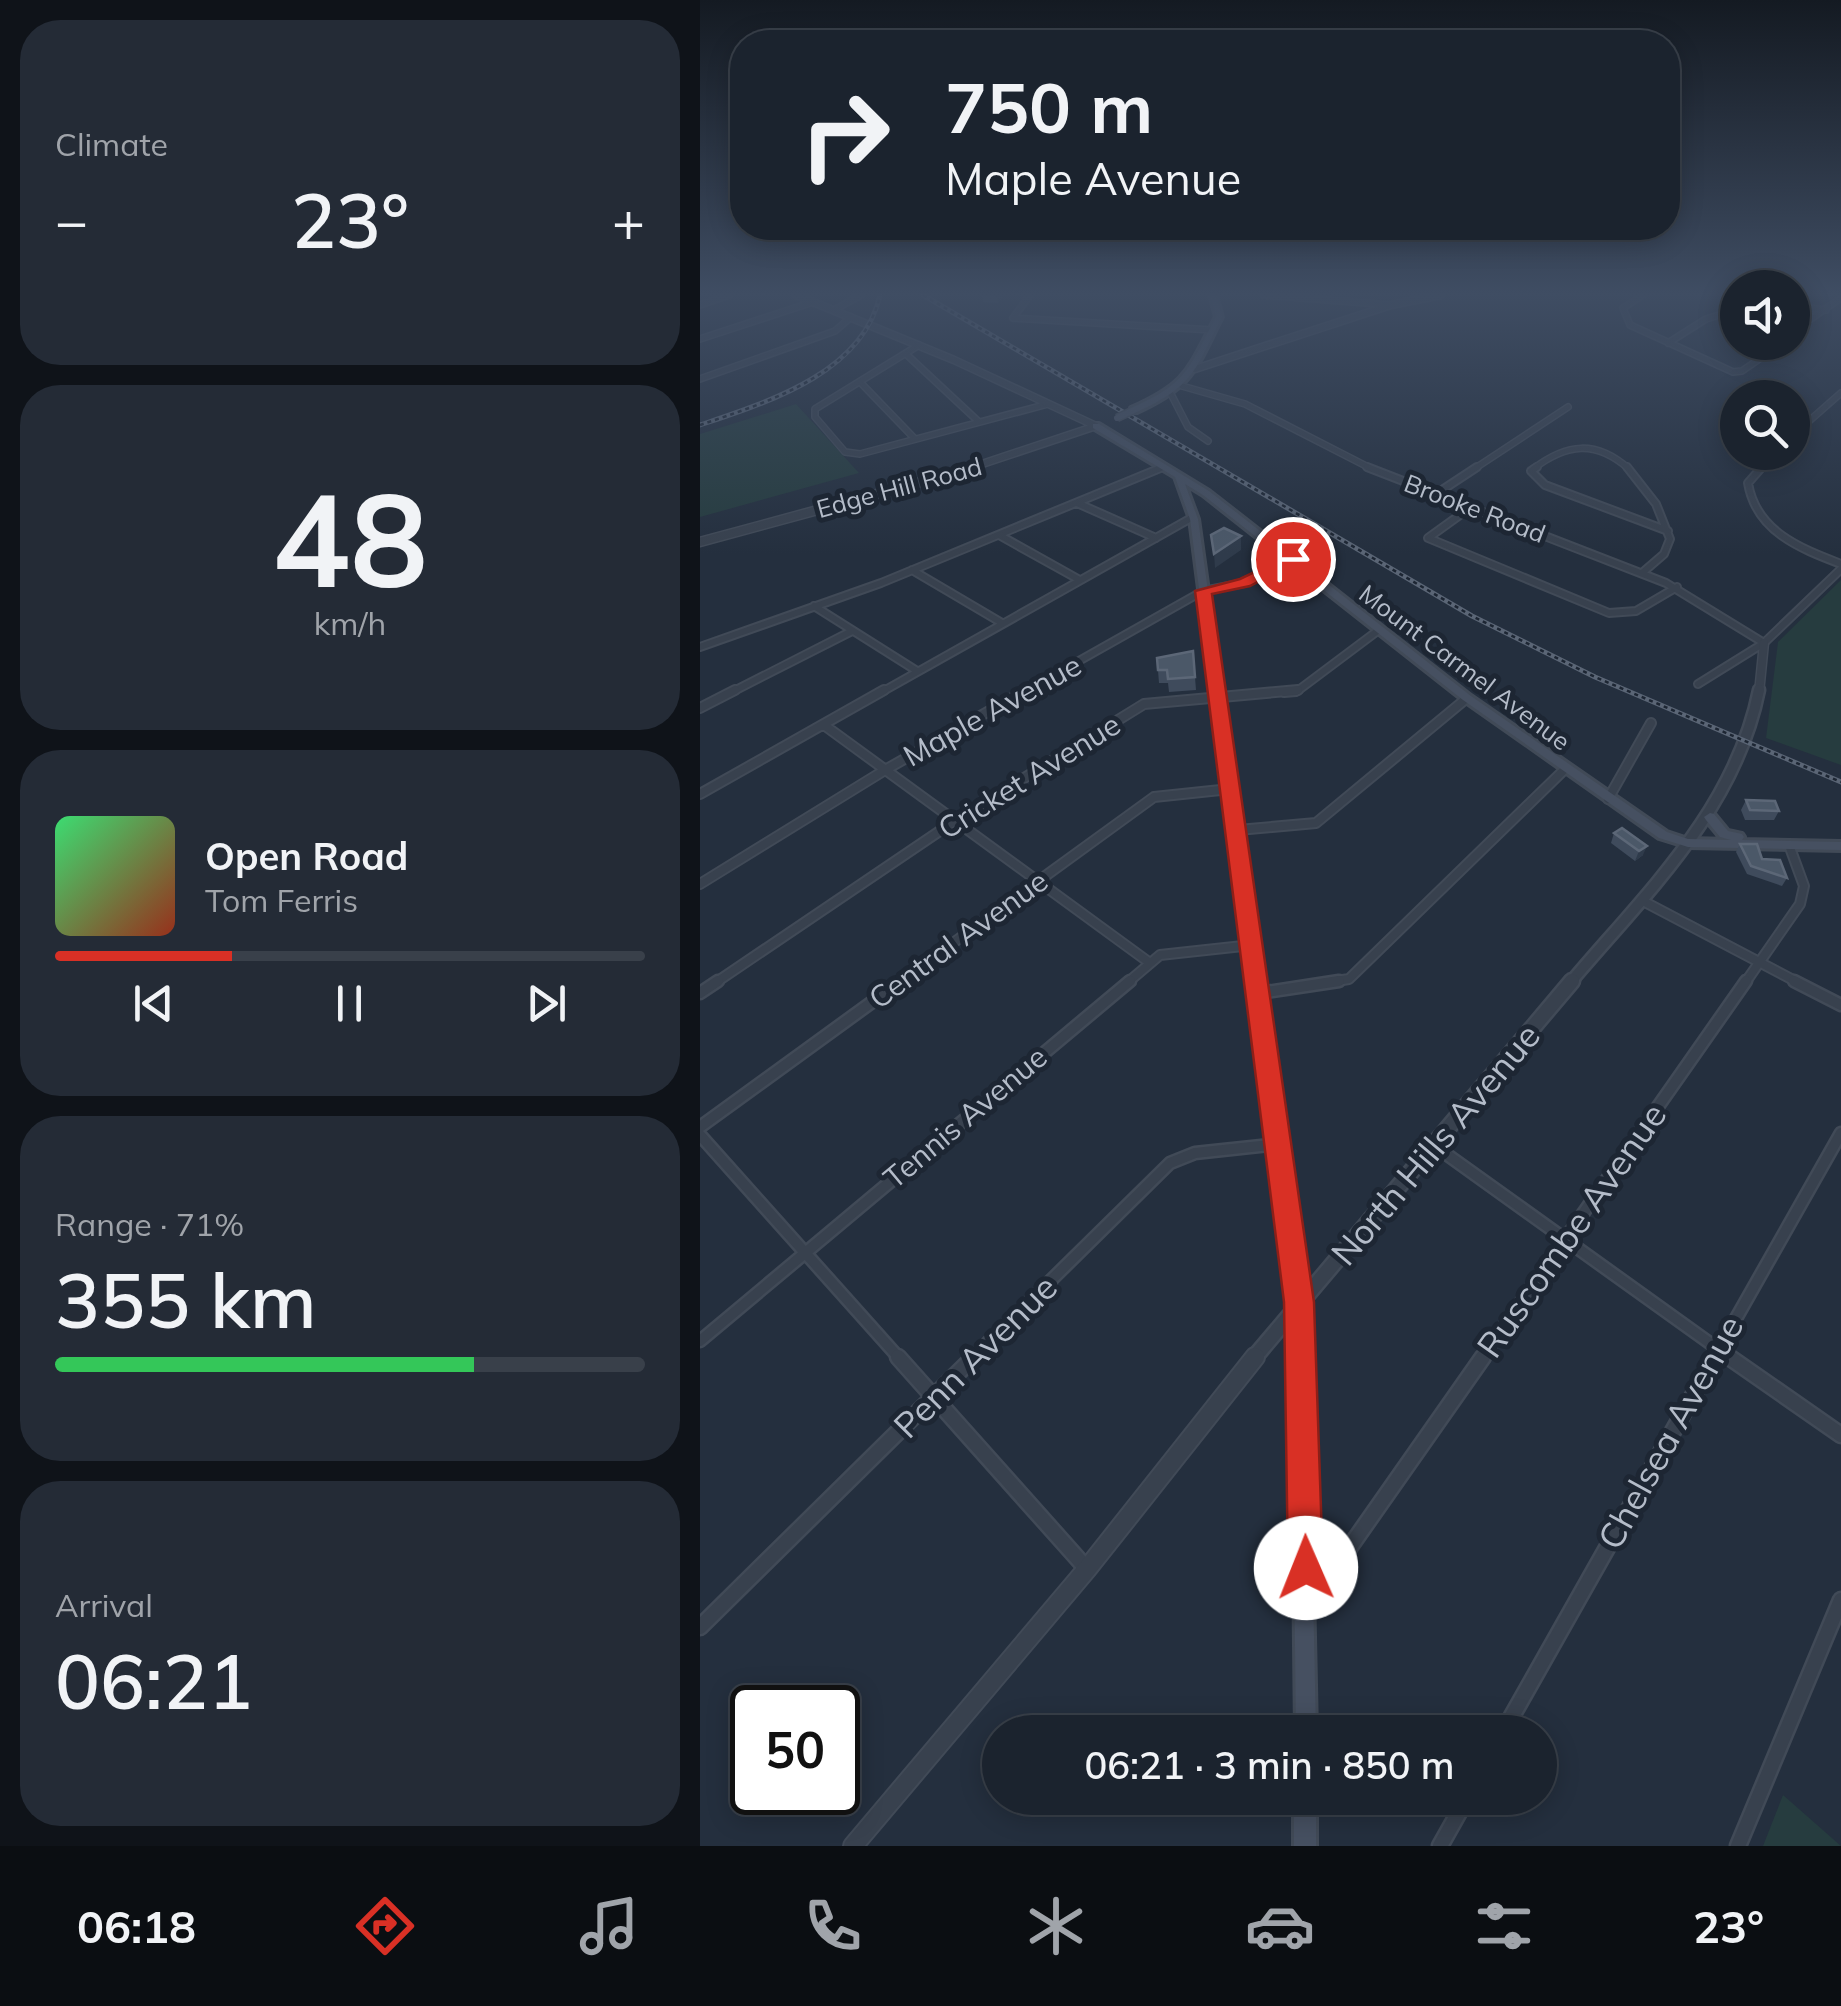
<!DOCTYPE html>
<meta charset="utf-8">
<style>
:root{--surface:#1b232e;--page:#242b36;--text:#f1f3f6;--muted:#a0a4aa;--line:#39404a;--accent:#d93025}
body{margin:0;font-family:Mulish,sans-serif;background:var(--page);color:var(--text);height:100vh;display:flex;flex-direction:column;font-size:38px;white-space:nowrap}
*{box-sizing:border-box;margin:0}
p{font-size:32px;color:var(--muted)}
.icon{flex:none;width:55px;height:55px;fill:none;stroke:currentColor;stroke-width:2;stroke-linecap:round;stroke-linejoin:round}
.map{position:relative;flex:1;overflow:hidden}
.details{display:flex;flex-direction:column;gap:20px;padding:20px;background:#0f1319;width:700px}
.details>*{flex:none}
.top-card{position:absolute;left:30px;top:30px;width:950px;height:210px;border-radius:40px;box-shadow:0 5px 25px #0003,0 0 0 2px var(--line);background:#1b232e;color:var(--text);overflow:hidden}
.controls{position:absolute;left:1020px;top:270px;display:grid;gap:20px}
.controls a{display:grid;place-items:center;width:90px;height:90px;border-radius:50%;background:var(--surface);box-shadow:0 5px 25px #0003,0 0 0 2px var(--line);font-size:50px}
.speed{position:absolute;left:30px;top:1685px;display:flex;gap:20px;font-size:50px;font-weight:700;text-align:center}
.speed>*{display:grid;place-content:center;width:130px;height:130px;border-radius:50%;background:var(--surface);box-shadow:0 5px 25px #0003,0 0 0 2px var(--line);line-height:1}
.speed .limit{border:5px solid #111;border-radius:15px;background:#fff;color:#111}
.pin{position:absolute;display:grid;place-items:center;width:85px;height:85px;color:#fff;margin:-42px;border:5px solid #fff;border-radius:50%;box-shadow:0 2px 10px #0007}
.me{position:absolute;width:110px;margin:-55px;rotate:359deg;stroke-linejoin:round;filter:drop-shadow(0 0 8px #0008)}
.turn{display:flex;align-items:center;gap:35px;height:210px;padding:0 50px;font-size:45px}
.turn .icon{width:130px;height:130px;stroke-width:2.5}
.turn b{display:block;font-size:70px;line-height:85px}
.big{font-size:75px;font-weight:600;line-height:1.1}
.details .card{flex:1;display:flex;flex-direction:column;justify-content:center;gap:15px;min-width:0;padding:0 35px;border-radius:40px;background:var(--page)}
.details .dial{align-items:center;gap:0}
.dial b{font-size:130px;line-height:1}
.song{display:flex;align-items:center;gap:30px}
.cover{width:120px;height:120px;border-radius:15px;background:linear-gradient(135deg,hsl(140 70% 55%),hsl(10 70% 35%))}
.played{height:10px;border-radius:5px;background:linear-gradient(90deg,var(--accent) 30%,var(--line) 30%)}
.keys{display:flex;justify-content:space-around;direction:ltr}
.heat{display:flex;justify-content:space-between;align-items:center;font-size:55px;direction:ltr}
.charge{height:15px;border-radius:8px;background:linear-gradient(90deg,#34c759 71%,var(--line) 0)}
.trip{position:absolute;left:282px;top:1715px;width:575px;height:100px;border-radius:50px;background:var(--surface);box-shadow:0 5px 25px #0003,0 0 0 2px var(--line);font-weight:600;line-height:100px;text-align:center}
.tab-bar{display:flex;height:160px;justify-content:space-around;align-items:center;background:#0b0e12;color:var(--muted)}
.tab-bar .icon{width:70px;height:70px}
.tab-bar .selected{color:var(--accent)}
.tab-bar b{font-size:45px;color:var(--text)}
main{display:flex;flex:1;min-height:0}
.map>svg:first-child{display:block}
.green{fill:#263c3f}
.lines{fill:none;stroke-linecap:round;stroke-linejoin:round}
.minor-far4-casing{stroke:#414a57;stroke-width:8}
.minor-far3-casing{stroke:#414a57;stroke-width:10}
.minor-far2-casing{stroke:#414a57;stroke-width:12}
.minor-far1-casing{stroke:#414a57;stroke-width:15}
.minor-casing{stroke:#414a57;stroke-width:19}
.tertiary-far4-casing{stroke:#414a57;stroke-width:9}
.tertiary-far3-casing{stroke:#414a57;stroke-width:11}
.tertiary-far2-casing{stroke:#414a57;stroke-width:15}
.tertiary-far1-casing{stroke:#414a57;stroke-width:19}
.tertiary-casing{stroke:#414a57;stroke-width:22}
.secondary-casing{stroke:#414a57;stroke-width:6}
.minor-far4{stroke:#38414e;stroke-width:5}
.minor-far3{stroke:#38414e;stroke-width:6}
.minor-far2{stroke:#38414e;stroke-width:8}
.minor-far1{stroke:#38414e;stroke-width:10}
.minor{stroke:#38414e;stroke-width:14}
.tertiary-far4{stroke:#38414e;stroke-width:6}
.tertiary-far3{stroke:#38414e;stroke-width:8}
.tertiary-far2{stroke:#38414e;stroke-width:10}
.tertiary-far1{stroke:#38414e;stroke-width:14}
.tertiary{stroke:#38414e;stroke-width:18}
.secondary{fill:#465061;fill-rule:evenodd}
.rail-casing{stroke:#5a6575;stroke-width:5}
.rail{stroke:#1d2633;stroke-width:2.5;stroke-dasharray:4;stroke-linecap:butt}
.secondary-bridge-casing{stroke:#414a57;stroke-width:9;stroke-linecap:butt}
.secondary-bridge{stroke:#465061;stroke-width:6}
.wall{fill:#3f4b5c}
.shaded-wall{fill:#2f3b4b}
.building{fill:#4b5868;stroke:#5c6777;stroke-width:2.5}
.route{fill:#d93025;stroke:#8d1f18;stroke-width:2.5}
.labels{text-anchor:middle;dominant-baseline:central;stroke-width:10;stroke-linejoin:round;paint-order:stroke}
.far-street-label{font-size:25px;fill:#b4bcc9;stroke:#1d2633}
.street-label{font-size:30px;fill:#b4bcc9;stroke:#1d2633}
.near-street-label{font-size:35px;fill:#b4bcc9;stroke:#1d2633}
</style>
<main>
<section class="details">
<div class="card"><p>Climate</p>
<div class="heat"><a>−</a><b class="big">23°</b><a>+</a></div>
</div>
<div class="card dial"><b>48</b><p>km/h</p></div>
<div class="card">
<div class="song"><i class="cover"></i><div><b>Open Road</b><p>Tom Ferris</p></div></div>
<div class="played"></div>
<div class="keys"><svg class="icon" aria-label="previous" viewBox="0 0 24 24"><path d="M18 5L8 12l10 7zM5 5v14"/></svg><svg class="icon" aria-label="pause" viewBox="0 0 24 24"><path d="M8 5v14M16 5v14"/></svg><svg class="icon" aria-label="next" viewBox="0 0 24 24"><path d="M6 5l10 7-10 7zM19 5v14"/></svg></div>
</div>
<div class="card"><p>Range · 71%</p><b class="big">355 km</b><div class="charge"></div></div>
<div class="card"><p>Arrival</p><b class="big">06:21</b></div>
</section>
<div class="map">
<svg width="1141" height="1846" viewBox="0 0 1141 1846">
<rect width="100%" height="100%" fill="#242f3e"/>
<path class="green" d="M96,404L159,473L0,517V434Z
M1141,580V765L1066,738L1078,642Z
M1083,1795L1141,1846H1063Z"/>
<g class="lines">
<g class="minor-far4-casing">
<path id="minor-far4" d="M564,295L691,305
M943,295L923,308L930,325L1033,372L1042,371L1084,342
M0,305L29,295
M1092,306L1126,310
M134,310L161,295
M313,318L512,330
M313,318L330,295
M1092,332L1141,298
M0,339L113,302
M968,343L1006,319L1038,309
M219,345L115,409V417L145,452L160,454L348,404
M206,354L279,422
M0,379L135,331L151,317
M160,382L215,439
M482,386L545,404L672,469
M471,394L488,427L508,441
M1092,436L1141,393
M458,469L463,467
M774,469L868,407
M833,469C867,443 896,440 929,469
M1060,469L1075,452"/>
</g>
<g class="minor-far3-casing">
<path id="minor-far3" d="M667,467L966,583L1064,643
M837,467L831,471L845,485L968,531
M927,467L956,504L970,539L964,554L942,573
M1062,467L1048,483C1056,531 1099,548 1141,564
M736,494L777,467
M377,503L456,538
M771,507L728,538L909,613L936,611L977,587
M299,535L378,579
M212,570L302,623
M114,606L217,671
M0,647L181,583L463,467
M998,684L1064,643L1141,569
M30,693L152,631
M180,693L493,517
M322,693L503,591L544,583L593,559
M584,693L596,692L680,629"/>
</g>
<g class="minor-far2-casing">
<path id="minor-far2" d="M0,708L35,690
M124,725L450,963
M0,794L184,690
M908,799L951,723
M538,830L616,823L767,698
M0,884L185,770L326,690
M941,900L1099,983
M15,983L256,820L444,704L598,690
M198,983L454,797L530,789
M427,983L460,955L552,945
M623,983L649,979L865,769
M1045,983L1100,904L1104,886L1089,845"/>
</g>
<g class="minor-far1-casing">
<path id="minor-far1" d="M1094,981L1141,1005
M0,993L18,981
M560,993L639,981
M0,1127L201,981
M0,1135L200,1359
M735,1146L1032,1359
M0,1341L430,981
M271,1359L470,1163L495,1153L579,1144
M781,1359L1046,981
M1013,1359L1141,1133"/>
</g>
<g class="minor-casing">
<path id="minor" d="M198,1357L387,1569
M1029,1357L1141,1435
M607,1608L783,1357
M0,1627L274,1357
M803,1732L1015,1357
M740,1846L767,1798
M1038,1846L1141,1600"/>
</g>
<g class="tertiary-far4-casing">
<path id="tertiary-far4" d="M96,295L254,360L396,426
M495,369L691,305L741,295
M267,469L396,426"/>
</g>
<g class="tertiary-far3-casing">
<path id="tertiary-far3" d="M0,542L276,467
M1059,693L1064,643"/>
</g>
<g class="tertiary-far2-casing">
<path id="tertiary-far2" d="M870,983C946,893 1035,810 1059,690"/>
</g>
<g class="tertiary-far1-casing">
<path id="tertiary-far1" d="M553,1359L872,981"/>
</g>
<g class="tertiary-casing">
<path id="tertiary" d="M153,1846L387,1569L555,1357"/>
</g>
<g class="secondary-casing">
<path id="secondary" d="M510,295H516L522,317C495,370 494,386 437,412H431V408C488,383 488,369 516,317Z
M393,424H399L509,491L771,696L967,832L988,839L1031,840L1020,837L1006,820L1004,817L1010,813L1014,814L1028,831L1042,834L1044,837L1042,840L1141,842V850L988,847L959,838L763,700L503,495L485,484L498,519L607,1302L616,1732H596L591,1302L490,519L475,477L393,428Z
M594,1798H616V1846H594Z"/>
</g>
<use href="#minor-far4" class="minor-far4"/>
<use href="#minor-far3" class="minor-far3"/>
<use href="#minor-far2" class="minor-far2"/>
<use href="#minor-far1" class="minor-far1"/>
<use href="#minor" class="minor"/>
<use href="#tertiary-far4" class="tertiary-far4"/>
<use href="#tertiary-far3" class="tertiary-far3"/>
<use href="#tertiary-far2" class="tertiary-far2"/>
<use href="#tertiary-far1" class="tertiary-far1"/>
<use href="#tertiary" class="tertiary"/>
<use href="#secondary" class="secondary"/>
<g class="rail-casing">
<path id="rail" d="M223,295L772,616L895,677L1141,782
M0,425C68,402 163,373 180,295"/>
</g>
<use href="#rail" class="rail"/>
<g class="secondary-bridge-casing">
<path id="secondary-bridge" d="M417,418L434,410"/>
</g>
<use href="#secondary-bridge" class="secondary-bridge"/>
</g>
<path class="wall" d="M282,295H305L298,303L283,302Z
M493,651L496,690L469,692L468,683H459L457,658Z
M1046,800L1079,811L1074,820H1045L1041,810Z
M922,828L943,855L935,861L911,843L914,833Z
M1040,844L1087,878L1082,886L1047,874L1036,852Z"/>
<path class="shaded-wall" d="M296,295H305L298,303Z
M541,536V550L515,568L514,554Z
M947,846L943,855L935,861L939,851Z"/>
<path class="building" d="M524,528L541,536L514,554L511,535Z
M493,651L495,677L468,679L467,670H458L457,658Z
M1046,800L1075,801L1079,811L1050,810Z
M922,828L947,846L939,851L914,833Z
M1040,844H1057L1062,859L1080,860L1087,878L1051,866Z"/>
<linearGradient id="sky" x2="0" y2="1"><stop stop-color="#141a22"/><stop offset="0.53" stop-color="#3f4d63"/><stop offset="1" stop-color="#3f4d63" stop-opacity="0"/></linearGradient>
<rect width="1141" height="554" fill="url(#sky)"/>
<path class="route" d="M588,556L601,559L550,586L512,594L614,1302L623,1568L618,1581L606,1586L593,1581L588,1568L584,1302L495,591L540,579Z"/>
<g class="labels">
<g class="far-street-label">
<text transform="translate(199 487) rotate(-15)">Edge Hill Road</text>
<text transform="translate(775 508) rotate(21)">Brooke Road</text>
<text transform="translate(765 667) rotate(37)">Mount Carmel Avenue</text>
</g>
<g class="street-label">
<text transform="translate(292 710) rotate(-29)">Maple Avenue</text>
<text transform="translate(329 776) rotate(-32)">Cricket Avenue</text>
<text transform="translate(258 939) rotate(-36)">Central Avenue</text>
<text transform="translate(265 1117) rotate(-40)">Tennis Avenue</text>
</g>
<g class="near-street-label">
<text transform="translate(735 1144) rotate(-50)">North Hills Avenue</text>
<text transform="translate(871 1230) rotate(-55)">Ruscombe Avenue</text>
<text transform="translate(275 1356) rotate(-45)">Penn Avenue</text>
<text transform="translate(970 1432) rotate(-61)">Chelsea Avenue</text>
</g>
</g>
</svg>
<div class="controls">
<a><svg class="icon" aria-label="sound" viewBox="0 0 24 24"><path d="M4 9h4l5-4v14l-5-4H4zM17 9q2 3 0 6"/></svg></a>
<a><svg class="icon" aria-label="search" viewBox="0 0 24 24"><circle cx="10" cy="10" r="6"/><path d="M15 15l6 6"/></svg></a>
</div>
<div class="speed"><div class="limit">50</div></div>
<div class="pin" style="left:593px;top:559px;background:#d93025"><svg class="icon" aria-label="arrive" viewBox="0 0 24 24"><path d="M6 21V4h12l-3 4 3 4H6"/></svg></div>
<svg class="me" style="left:606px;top:1568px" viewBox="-20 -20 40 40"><circle r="19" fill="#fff"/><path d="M0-13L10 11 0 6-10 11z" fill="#d93025"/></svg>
<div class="trip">06:21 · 3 min · 850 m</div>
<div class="top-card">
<div class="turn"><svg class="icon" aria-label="right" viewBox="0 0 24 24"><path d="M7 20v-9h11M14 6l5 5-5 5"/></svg><div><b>750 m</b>Maple Avenue</div></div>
</div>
</div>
</main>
<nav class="tab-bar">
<b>06:18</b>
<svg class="icon selected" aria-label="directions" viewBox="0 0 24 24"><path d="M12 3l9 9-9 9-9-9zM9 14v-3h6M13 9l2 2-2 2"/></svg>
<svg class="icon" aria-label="music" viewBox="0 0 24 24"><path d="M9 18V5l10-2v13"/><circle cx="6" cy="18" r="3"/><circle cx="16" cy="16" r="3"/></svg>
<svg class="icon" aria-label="phone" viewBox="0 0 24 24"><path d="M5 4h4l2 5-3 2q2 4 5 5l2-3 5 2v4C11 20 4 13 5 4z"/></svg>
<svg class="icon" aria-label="climate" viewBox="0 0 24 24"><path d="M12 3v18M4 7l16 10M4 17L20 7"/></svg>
<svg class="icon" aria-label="car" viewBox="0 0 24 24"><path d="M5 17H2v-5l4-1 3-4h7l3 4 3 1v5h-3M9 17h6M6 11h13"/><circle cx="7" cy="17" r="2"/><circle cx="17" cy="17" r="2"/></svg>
<svg class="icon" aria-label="filters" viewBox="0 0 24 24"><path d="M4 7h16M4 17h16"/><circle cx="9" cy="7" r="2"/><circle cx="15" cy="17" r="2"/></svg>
<b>23°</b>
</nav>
